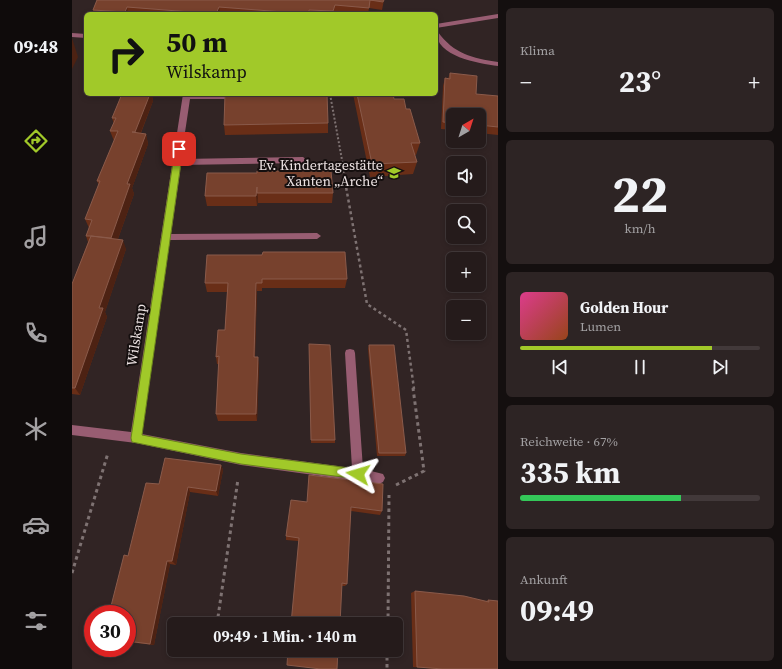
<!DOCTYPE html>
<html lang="de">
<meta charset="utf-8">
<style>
:root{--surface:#251b1b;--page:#2d2424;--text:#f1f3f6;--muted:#a3a1a3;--line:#42393a;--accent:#a1c929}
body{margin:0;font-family:"Source Serif 4",serif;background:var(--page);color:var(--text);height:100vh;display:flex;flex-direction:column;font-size:15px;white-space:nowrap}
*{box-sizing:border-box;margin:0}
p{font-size:13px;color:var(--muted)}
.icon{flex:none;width:22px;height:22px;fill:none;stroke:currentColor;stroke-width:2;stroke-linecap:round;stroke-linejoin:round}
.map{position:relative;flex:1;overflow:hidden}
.details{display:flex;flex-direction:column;gap:8px;padding:8px;background:#140f0f;width:284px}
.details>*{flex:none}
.hud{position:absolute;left:12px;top:12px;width:354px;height:84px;border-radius:6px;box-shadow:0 2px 6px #0003,0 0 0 1px var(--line);background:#a1c929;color:#111;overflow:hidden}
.needle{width:26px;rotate:39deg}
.tools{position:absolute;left:374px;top:108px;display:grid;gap:8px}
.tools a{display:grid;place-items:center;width:40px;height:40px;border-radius:6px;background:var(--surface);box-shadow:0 2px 6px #0003,0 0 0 1px var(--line);font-size:20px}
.speed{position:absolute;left:12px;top:605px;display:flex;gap:8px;font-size:20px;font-weight:700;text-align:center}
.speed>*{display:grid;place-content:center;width:52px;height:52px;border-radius:50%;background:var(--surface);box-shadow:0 2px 6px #0003,0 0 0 1px var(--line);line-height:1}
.speed .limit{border:6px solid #d22;background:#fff;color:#111}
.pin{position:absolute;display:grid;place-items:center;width:34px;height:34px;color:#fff;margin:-17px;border-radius:8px;box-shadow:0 2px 6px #0006}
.me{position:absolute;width:44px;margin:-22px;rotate:277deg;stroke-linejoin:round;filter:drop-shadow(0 0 3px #0008)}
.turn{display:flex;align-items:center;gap:14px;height:84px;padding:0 16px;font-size:18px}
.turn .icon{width:52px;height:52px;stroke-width:2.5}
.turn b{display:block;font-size:28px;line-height:34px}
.big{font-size:30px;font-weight:700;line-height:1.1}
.details .tile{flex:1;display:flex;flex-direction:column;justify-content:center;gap:6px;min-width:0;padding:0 14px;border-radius:6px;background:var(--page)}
.details .dial{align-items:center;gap:0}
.dial b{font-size:52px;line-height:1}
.song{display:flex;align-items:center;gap:12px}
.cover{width:48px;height:48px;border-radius:6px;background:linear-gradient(135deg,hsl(330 70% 55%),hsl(20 70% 35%))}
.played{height:4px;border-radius:2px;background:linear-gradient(90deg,var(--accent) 80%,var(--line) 80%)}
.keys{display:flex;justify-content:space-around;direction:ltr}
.heat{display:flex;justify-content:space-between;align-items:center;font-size:22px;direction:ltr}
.charge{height:6px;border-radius:3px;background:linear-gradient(90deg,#34c759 67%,var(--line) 0)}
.trip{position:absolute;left:95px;top:617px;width:236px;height:40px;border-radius:6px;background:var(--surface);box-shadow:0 2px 6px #0003,0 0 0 1px var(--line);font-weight:700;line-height:40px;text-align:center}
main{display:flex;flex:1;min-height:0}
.menu{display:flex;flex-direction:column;width:72px;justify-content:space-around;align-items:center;background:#0f0b0b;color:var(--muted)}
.menu .icon{width:28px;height:28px}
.menu .active{color:var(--accent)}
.menu b{font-size:18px;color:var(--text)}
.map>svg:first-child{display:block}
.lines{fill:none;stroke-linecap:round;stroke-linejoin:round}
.path-far2{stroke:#7e7272;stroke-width:2;stroke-dasharray:2 2;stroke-linecap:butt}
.path-far1{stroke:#7e7272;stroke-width:2.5;stroke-dasharray:3 3;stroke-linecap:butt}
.path{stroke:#7e7272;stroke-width:3;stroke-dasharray:3.5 3.5;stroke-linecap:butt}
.minor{fill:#985d72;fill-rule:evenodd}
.wall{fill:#692e17}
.shaded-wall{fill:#4d2213}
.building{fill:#77412d;stroke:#8a5a4a}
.route{fill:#a1c929;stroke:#69831b}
.labels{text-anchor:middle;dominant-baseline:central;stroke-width:4;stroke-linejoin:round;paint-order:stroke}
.poi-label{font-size:14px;fill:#ede3e3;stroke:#150f0f;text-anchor:end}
.street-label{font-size:14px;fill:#ede3e3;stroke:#150f0f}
</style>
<main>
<nav class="menu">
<b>09:48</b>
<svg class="icon active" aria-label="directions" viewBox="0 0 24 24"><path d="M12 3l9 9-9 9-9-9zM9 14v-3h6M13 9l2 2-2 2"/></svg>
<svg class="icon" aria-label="music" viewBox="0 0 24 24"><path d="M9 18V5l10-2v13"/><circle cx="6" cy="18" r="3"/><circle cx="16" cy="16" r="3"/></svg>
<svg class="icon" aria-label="phone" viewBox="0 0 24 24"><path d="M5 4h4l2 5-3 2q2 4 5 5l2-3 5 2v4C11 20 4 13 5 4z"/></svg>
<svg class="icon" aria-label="climate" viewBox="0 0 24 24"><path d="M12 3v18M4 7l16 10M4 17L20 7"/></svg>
<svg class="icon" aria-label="car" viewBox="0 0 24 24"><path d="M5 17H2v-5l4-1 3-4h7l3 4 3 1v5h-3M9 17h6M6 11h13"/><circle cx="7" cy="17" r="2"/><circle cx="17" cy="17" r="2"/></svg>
<svg class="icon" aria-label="filters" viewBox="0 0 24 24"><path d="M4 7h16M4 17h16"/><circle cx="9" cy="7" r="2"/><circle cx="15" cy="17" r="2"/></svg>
</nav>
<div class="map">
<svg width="426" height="669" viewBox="0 0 426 669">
<rect width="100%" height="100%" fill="#312424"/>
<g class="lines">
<path class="path-far2" d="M258,94L272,171"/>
<path class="path-far1" d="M271,170L295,304L334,330L342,389"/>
<path class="path" d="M324,485L352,471L341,388
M0,573L36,453
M145,624L166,479
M316,624L317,495
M315,650V669"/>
<path class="minor" d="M426,14V18L364,28V24Z
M364,31L366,32C382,54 400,58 426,62V66C406,63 364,57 364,31Z
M0,33L14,34V38L0,37Z
M111,94L167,95L171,97L167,99H118L109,159L231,157L235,160L231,163L109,165L99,234L245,233L249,236L245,239L98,240L70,434L169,453L280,468L273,353L274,350L278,349L282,350L283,353L291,469L311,474L313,478L311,482L307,484L169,465L64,443L0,435V425L59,432Z"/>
</g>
<path class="wall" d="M25,0H312L310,10L297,8L296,14H274L262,13V14H22L21,10Z
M378,73L404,94L426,96V135L407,133V115H381V130L369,129L371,86L373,78L376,79Z
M281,94H321L322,99L334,109L348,143L344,155H343L345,162L341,174L298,177Z
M80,96L81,101L69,133L74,134L76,144L60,188L62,194L46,239L54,249L33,312L35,317L8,395L0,394V284L16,242L14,236L17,228L13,219L27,185L25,181L42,141L38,131L42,124L40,118Z
M256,123V133L153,135L152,125Z
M135,173L261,193L260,203H186V198L185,206H135L133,196Z
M190,255L275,279L273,288H190V291H185L183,357L187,364L185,421H146L144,414L147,364H145L144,357L153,330L155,292H135L133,283Z
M237,344L263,440V443H239Z
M297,345L334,453L333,456H305L296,349Z
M149,465L151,470L146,496L118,492L104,565L98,564L82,645L55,642L56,556L87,484Z
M234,502L310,511L308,515L279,511L275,584L273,586H270L226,541L214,540V536Z
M343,591L414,601L416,600L426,669H365L341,667L339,593Z"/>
<path class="shaded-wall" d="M55,7L56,14H54L53,12Z
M147,7L148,14H144Z
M0,38L6,57L0,69Z
M76,94H81L80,96L81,101L65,142L63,132Z
M74,134L76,144L60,188L62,194L43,247L39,238L55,184Z
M185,187L186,198L185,206L184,196Z
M51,240L54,249L33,312L35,317L8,395L3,388L27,308Z
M184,283L185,291L182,365V357Z
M186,357L187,364L185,421L184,414Z
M149,465L151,470L146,496L144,491Z
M116,487L118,492L104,565L100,561Z
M95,561L98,564L82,645L78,644Z"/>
<path class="building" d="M25,0H298L297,8L263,5L261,11L237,10V14L147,7L144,14L55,7L53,12L21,10Z
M298,0H312L311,2Z
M378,73L405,76L404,94L426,96V127L407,125V115H381V123L371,122L373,78L378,79Z
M50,94H78L63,132H60L74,134L55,184H58L39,238L19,236L51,240L27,308H31L3,388H0V284L19,236H14L20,220L13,219L28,181H25L46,131H38L44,118H40Z
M153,94H255L256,123L152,125Z
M285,94H321L322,99H332L334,109H338L348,143H339L345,162L300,164Z
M185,171H259L261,193H185V187L184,196H133L135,173H185Z
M191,252H273L275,279H190V283H184L182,357H186L184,414H144L147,356L144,357L146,330H153L156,283H133L135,255H190Z
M237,344L258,345L263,440H239Z
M297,345H322L334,453H307Z
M93,458L149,465L144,491L116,487L100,561H95L78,644L55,641V614H37L52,555L56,556L74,483L87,484Z
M237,475L311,484L310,511L279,507L275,584L270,583L268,624H219L227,538L214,536L219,500L235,502Z
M343,591L392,596L417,602L416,600L426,601V669H371L345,667Z
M216,650H266L265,669H249L215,665Z"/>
<path class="route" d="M107,146L111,149L70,435L169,454L286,469L290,470L292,474L290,478L286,479L169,464L60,442L59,438L103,149Z"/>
<defs>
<g id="school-bare" transform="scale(1.08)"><path d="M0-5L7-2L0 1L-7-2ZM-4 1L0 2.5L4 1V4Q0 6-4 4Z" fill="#a1c929" stroke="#150f0f" stroke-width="2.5" paint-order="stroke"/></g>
</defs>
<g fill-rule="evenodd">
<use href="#school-bare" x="322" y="173"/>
</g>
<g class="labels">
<g class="poi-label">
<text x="311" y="165">Ev. Kindertagestätte<tspan x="311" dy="16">Xanten „Arche“</tspan></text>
</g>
<g class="street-label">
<text transform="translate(64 335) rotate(-81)">Wilskamp</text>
</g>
</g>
</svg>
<div class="tools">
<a><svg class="needle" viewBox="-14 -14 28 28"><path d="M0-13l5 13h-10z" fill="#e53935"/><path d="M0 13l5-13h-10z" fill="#a3a1a3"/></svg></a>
<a><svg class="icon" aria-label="sound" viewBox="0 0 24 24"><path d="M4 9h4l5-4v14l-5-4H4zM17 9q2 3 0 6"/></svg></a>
<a><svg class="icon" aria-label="search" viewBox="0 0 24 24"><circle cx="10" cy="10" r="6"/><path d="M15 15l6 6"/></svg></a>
<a>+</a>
<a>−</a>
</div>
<div class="speed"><div class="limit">30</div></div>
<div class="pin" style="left:107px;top:149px;background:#d93025"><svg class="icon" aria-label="arrive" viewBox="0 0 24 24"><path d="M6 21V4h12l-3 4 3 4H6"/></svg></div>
<svg class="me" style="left:286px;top:474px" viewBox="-20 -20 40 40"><path d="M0-17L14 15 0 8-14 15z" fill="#a1c929" stroke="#fff" stroke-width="4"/></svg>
<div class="trip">09:49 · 1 Min. · 140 m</div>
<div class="hud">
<div class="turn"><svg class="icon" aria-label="right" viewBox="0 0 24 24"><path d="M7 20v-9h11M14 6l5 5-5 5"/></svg><div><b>50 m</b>Wilskamp</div></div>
</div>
</div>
<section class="details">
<div class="tile"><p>Klima</p>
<div class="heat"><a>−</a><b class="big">23°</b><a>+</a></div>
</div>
<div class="tile dial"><b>22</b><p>km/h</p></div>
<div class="tile">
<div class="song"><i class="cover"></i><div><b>Golden Hour</b><p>Lumen</p></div></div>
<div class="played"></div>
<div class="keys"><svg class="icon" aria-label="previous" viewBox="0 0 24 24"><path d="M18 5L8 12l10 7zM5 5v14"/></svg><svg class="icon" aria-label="pause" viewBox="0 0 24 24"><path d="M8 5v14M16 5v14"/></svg><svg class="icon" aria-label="next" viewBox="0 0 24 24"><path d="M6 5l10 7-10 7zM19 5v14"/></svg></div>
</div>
<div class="tile"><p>Reichweite · 67%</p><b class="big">335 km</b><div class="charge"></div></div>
<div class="tile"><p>Ankunft</p><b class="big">09:49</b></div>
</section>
</main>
